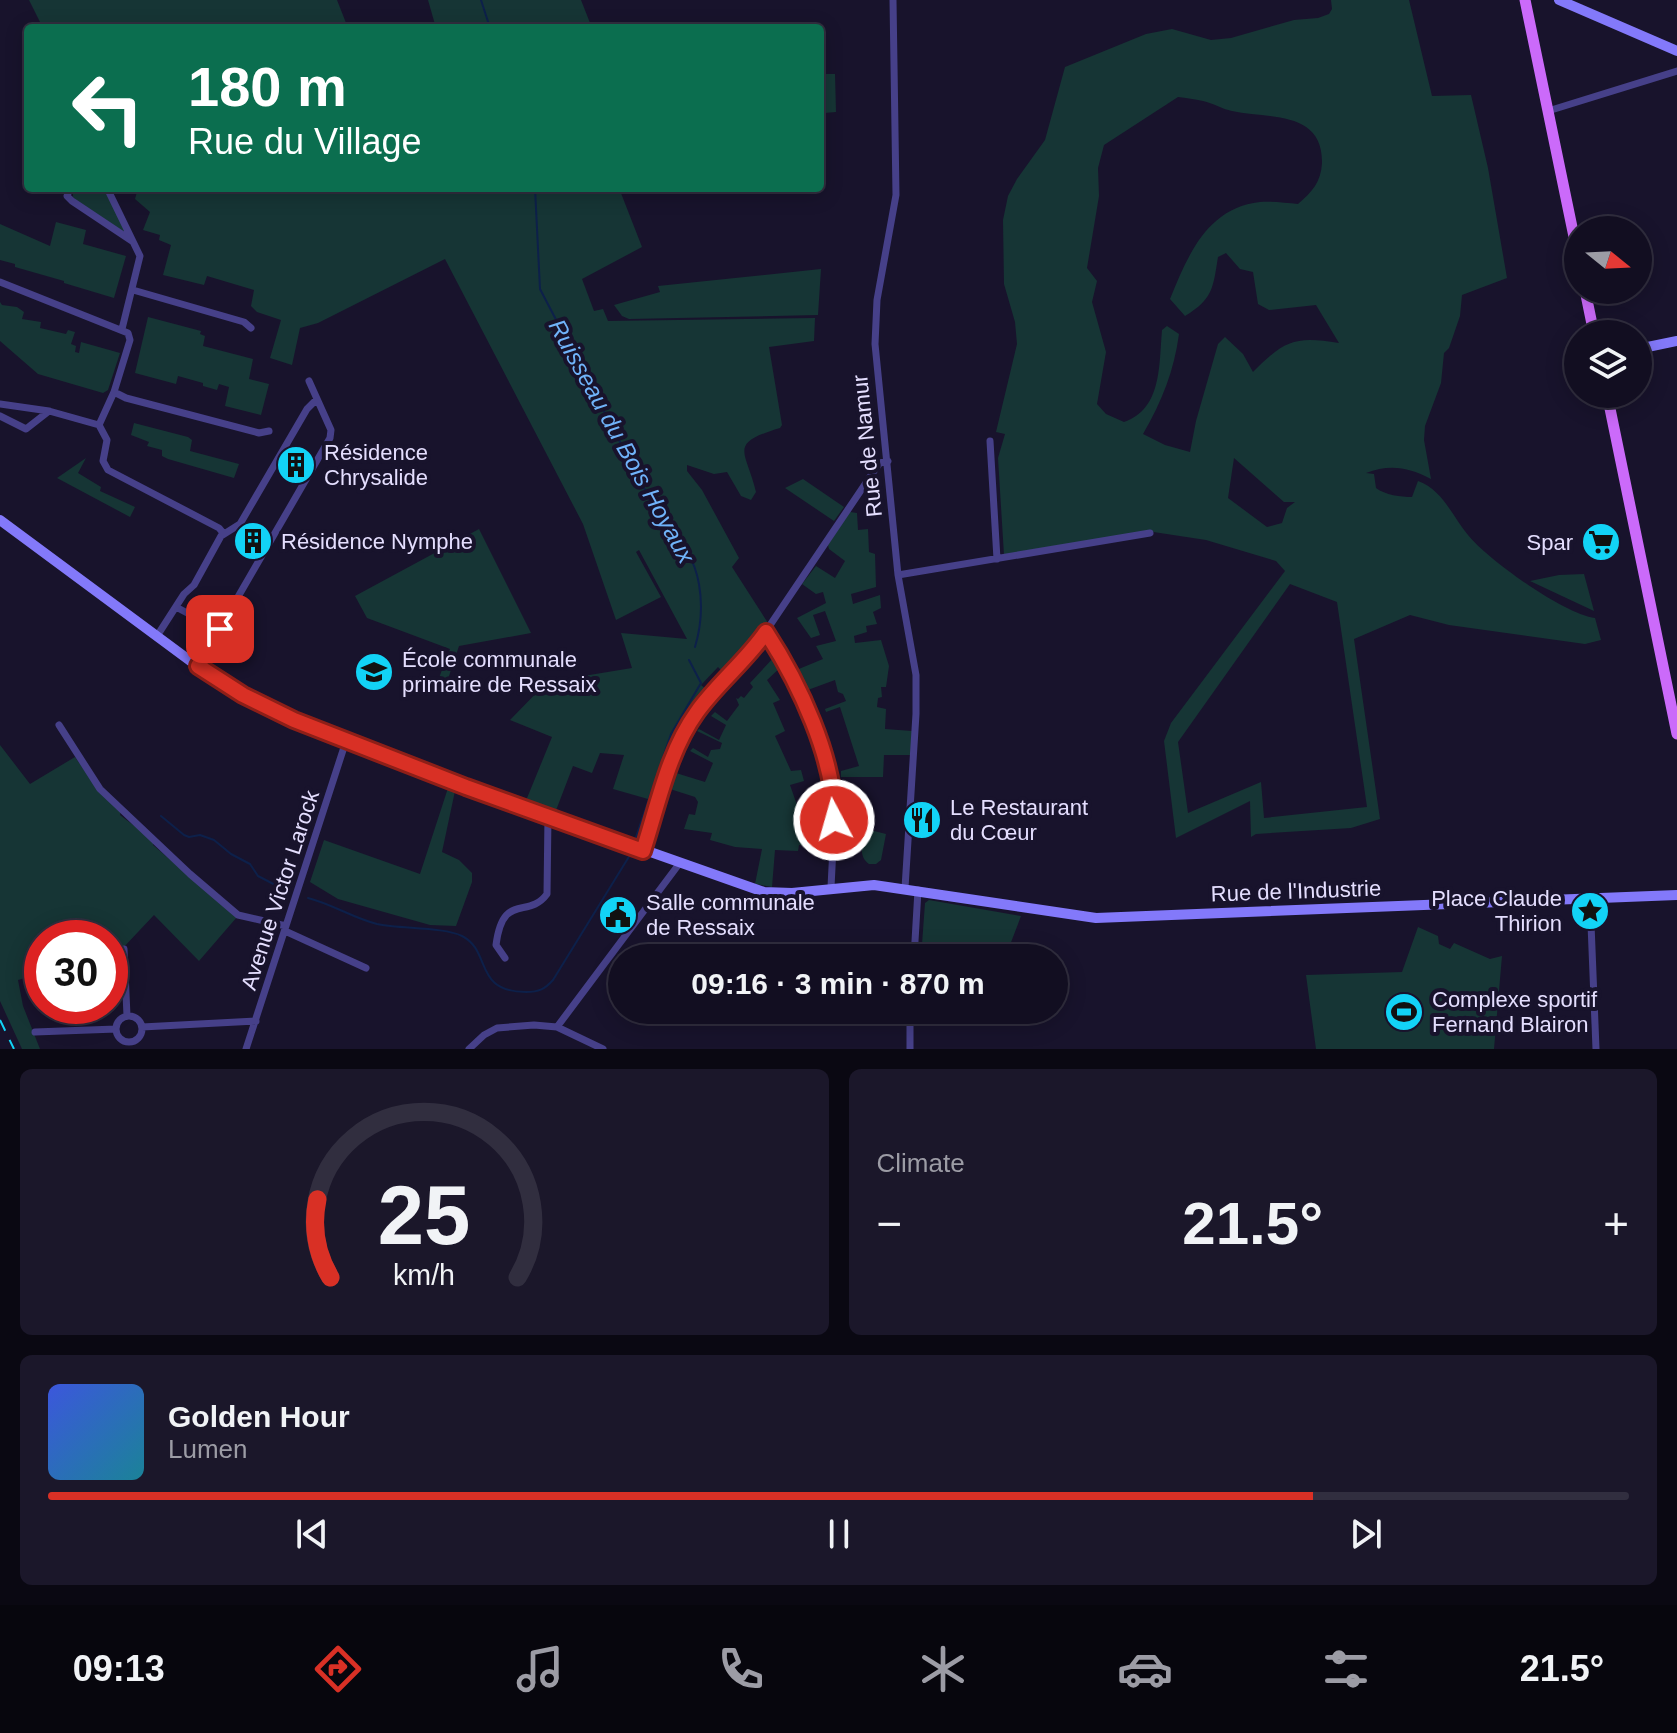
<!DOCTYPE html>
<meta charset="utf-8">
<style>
:root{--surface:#120e21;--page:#1b172a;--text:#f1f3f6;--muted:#9c9ca5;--line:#312e3f;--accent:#d93025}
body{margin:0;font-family:Helvetica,sans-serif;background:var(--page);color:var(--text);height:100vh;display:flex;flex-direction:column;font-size:30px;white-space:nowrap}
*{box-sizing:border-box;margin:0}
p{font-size:26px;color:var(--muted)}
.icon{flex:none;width:44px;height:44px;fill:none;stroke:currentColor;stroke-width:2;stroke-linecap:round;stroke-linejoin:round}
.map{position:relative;height:1049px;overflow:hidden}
.panel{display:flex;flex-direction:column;gap:20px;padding:20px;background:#0a0812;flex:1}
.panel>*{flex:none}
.top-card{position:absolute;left:24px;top:24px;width:800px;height:168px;border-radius:8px;box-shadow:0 4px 20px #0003,0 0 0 2px var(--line);background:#0b6e4f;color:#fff;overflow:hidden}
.needle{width:52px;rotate:108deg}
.buttons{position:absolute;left:1564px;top:216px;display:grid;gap:16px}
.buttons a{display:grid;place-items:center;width:88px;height:88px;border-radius:50%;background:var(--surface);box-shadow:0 4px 20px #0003,0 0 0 2px var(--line);font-size:40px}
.speed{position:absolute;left:24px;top:920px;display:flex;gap:16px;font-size:40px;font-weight:700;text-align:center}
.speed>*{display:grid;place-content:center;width:104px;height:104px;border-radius:50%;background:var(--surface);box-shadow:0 4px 20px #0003,0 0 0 2px var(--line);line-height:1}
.speed .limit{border:12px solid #d22;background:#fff;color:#111}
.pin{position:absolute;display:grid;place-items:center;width:68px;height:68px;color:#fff;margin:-34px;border-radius:16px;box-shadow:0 4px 12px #0006}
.me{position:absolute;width:88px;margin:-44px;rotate:354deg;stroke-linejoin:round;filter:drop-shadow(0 0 6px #0008)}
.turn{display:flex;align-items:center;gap:28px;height:168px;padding:0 32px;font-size:36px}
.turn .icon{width:104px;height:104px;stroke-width:2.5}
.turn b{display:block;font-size:56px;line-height:68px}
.big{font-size:60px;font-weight:800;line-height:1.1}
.panel .card{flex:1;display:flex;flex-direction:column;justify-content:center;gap:12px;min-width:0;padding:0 28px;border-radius:12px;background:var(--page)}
.panel .dial{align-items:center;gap:0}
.dial svg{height:208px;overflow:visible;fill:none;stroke:var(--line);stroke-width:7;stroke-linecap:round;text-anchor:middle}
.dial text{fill:var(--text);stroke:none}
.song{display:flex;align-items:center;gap:24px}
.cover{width:96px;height:96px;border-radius:12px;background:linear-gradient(135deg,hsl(230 70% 55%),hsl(190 70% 35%))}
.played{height:8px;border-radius:4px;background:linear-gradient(90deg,var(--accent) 80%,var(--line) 80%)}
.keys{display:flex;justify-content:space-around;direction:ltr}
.heat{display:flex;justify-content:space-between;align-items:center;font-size:44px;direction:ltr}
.panel .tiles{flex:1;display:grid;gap:20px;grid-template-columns:1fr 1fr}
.card:last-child{grid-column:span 2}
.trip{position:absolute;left:608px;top:944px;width:460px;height:80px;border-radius:40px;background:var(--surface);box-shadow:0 4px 20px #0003,0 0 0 2px var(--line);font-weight:800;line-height:80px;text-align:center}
.tab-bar{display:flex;height:128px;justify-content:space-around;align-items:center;background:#07060d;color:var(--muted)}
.tab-bar .icon{width:56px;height:56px}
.tab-bar .on{color:var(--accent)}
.tab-bar b{font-size:36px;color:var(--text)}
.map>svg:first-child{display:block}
.green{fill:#163535;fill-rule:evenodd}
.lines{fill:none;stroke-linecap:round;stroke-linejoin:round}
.stream{stroke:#0d204a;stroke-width:2}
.street{stroke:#464089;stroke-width:7}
.secondary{stroke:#8379fa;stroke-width:10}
.primary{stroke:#cb6afa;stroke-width:11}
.rail{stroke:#12d3f6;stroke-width:2;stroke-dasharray:12 10;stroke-linecap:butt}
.route-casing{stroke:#8d1f18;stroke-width:20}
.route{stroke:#d93025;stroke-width:14}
.labels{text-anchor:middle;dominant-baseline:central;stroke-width:8;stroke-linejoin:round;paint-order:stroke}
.street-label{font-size:22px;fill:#e4defe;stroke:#18132c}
.poi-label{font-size:22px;fill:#e4defe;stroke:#18132c;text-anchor:start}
.water-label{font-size:24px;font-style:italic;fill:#70b3fa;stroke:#18132c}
</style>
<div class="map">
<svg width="1677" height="1049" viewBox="0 0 1677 1049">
<rect width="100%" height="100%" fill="#18132c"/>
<path class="green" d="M29,0H337L348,28H43Z
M428,0H581L592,28H436Z
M1331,0H1409L1432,96L1471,95L1488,168L1507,278L1462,295L1460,316L1449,348L1444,353L1441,383L1425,426L1424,440L1431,479C1409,467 1389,464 1366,473L1374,474L1376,488C1385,495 1401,497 1412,497L1418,481C1443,490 1452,516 1468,535C1487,559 1565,615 1595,618L1601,640L1585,644L1449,625L1410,615L1354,639L1380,819L1351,828L1256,834L1251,837L1250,801L1176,838L1164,741L1171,723L1285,571L1276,561L1206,540L1147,531L1004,555L998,458L1005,434L996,432L1017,344L1015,322L1004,284L1003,220L1008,196L1017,179L1045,140L1065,67L1146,34L1172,29L1211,40L1231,38L1294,20L1318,18L1329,14L1332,9ZM1178,97C1186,98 1195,99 1203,101C1213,103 1222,109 1232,111C1268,119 1323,110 1322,163C1321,182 1312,192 1298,204C1286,203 1272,201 1260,202C1207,208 1188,255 1170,299L1185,316C1213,299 1213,288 1218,257L1226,253L1240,269L1253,272L1258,304L1269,310L1316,305L1339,343C1295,336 1285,340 1253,372L1243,354L1225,337L1218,344L1196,421L1190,452L1165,445L1143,434C1162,401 1174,371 1179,334L1167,326L1162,330C1159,365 1162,409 1124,422L1106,414L1097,404L1106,352L1092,302L1097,281L1087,268L1099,196L1098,168L1104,145ZM1234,458L1284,502H1295L1287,508L1282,523L1267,527L1228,498ZM1290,584L1337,602L1367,807L1264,818L1261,782L1188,813L1178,742Z
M820,74H835L836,112L824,113L820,148Z
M73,188H104L128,235L78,202L73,197Z
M138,188H619L642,247L582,279L594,311L603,309L608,321L815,318L814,341L769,347L782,425L780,428C727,444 746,450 756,492L751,500L741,496L727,472L714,474L687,465V471L702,490L739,558L732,567L768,623L765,630L724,673L718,667L701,685L708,691C677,727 665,755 655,801L613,789L624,755L600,753L592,773L573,766L555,813L525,803L552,737L510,720L547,682L632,668L621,633L687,639L639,550L636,552L661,597L616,620L583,524L445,259L318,323L300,328L292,365L270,358L281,320L257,312L251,306L254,290L207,276L204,285L163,275L171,245L159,240L160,235L143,230L150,212L135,199Z
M56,222L86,230L83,244L126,256L114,298L64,283V281L15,267V264L0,260V224L50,246Z
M821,269L818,315L629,319L622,316L614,305L660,292L658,286Z
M0,302L2,305L17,307L24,312L22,319L41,322L40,328L66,334L68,330L75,332L71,344L76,346L75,352L79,353L81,342L120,353L108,390L103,393L38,374L0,341Z
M148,317L201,331L200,334L205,336L203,346L253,359L249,379L269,384L261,415L225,406L229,387L219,384L217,390L203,386V383L178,376L176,384L135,373Z
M134,423L188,437L192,440L190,451L239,464L234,478L168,459L162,456V450L147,446L149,442L131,435Z
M86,458L78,473L101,487L100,491L135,507L130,517L57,478Z
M803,479L844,507L834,521L785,488Z
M850,512L857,513L858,530L868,529L869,552L875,554L876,587L851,594L853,604L880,595L881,608L873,612L877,624L866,626L867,632L854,636L855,643L881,640L889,666L886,687H881L882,697L878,698L877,707L886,709L885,729L912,731L911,755H884L883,777H841V771L859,766L840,707L826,712L825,709L846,701L843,694L838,692L835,680L805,691L794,671L823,659L816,646L836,641L825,611L813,615L820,635L811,638L797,618L826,603L823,592L816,594L802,584L816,566L835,578L845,561L829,549L828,545Z
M479,529L531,633L459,646L443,694L434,691L450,649L367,618L355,596Z
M1584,574L1594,611L1530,581L1559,575Z
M776,655L782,666L767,680L780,700L773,703L785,731L775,736L791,771L801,770L804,781L790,785L797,805L802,804L805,817H797V824L815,827L813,847L799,845L798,851L775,850L772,887L755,884L762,849L735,847L710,840L712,833L684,829L689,814L695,815L698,802L695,797L670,789L676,773L705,782L713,763L690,751L693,748L708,757L711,750L720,749L722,743L697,731L699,729L719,740L726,725L711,716L715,712L727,721L739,705L736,698L738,699L741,696L744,698L753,687L750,683Z
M0,745L30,784L75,757L94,784L121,811L120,815C131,824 142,830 153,840V845L237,917L199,961L154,915L122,949L110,952V938H42V973L18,980L23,1006L40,1049H22L0,1001Z
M448,788L455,791L442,852L459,860L472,873V882L456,926L430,925L338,899L310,882L324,840L420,874Z
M866,829L886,834L881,860L876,864H869C857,855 863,842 866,829Z
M929,900L1021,916L1005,958H921L925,903Z
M1418,927L1438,936L1439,944L1450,949L1454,943L1490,959L1502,956L1494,1049H1316L1306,975L1402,972Z"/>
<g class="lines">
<path class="stream" d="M481,0L490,28
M535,188L540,289L667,532C704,555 706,610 695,647
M161,816L184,835L189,837L200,835L214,840L231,854L250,864L258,876L285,890
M635,840L671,734L701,683L689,660
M308,898C332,904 353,918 377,924C400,929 444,927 462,936C492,951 473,992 526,992C539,992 545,989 553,980L630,855"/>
<path class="street" d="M893,0L896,195L877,300L875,344L898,575L916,675V714L905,888
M1548,111L1677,71
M70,188L67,196L72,201L132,241
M107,188L140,256L122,329
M0,282L128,333L130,340L114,392L99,425
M133,290L244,322L251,328
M114,392L126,398L259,433L269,431
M0,404L49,411
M0,416L26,429L49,411L99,425L107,440L103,461L108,470L219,528L224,534
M990,441L997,559
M898,575L1150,533
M176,607L219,630
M766,632L806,705L831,783L835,808L831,887
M157,636L184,594L194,585L221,536L240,524L307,409L317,399
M198,666L330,438L331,430L309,381
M59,725L100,789L190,874L238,915L286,926
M643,851L677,746L686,729L721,682L760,640L876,468L880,463L888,461
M1590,899L1596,1049
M285,931L366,968
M124,949L127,1016
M505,958L496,945C503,891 528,920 547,894L548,816
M914,958L918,890
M116 1029a13 13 0 1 1 26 0a13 13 0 1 1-26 0Z
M142,1027L256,1021
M557,1027L679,864
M35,1032L116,1029
M246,1049L346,741
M469,1049L484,1035L497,1028L534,1025L557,1027L603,1049
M910,1049V1010"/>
<path class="secondary" d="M1559,0L1677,51
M1638,349L1677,341
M0,520L212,677L271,709L314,729L466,787L764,892L792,893L874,885L1096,918L1677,895"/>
<path class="primary" d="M1525,0L1578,256
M1585,290L1594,334
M1607,394L1677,734"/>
<path class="rail" d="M0,1020L14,1049"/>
</g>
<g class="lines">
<g class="route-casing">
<path id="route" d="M220,629L198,666L243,695L294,720L466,787L643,851C658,805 668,752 697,712C717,684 746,661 766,632C798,681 836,760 834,820"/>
</g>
<use href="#route" class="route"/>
</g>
<defs>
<g id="building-disc" transform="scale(2)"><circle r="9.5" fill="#12d3f6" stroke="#18132c"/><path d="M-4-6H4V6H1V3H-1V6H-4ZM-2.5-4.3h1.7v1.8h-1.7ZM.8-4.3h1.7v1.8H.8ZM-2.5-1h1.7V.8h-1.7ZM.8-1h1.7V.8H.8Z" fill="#111"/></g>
<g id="supermarket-disc" transform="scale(2)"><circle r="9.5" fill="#12d3f6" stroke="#18132c"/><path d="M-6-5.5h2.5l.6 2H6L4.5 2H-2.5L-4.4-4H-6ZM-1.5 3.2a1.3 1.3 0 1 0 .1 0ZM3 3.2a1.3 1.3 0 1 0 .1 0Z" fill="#111"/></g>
<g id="school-disc" transform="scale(2)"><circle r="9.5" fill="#12d3f6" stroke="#18132c"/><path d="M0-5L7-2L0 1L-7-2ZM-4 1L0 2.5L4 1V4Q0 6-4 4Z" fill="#111"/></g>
<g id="restaurant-disc" transform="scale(2)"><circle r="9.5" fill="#12d3f6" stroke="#18132c"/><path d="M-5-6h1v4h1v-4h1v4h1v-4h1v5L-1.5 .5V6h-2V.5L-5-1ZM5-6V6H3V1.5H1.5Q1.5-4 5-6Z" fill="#111"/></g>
<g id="sight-disc" transform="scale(2)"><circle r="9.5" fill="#12d3f6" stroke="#18132c"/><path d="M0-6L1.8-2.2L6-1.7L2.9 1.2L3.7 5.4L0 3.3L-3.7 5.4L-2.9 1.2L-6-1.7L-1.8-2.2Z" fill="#111"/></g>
<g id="civic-disc" transform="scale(2)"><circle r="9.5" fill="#12d3f6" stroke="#18132c"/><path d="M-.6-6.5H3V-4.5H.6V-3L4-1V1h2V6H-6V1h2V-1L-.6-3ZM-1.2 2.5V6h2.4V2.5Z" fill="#111"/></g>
<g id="stadium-disc" transform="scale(2)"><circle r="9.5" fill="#12d3f6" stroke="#18132c"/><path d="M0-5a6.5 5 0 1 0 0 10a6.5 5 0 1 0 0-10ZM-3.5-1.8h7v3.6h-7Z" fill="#111"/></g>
</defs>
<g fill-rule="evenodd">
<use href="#building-disc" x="296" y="465"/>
<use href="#building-disc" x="253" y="541"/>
<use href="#supermarket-disc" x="1601" y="542"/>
<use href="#school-disc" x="374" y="672"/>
<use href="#restaurant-disc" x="922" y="820"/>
<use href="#sight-disc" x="1590" y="911"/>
<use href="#civic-disc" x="618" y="915"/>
<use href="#stadium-disc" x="1404" y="1012"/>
</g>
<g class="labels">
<g class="street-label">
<text transform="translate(867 446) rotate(-96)">Rue de Namur</text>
<text transform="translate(280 890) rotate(-72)">Avenue Victor Larock</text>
<text transform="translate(1296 891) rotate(-2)">Rue de l'Industrie</text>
</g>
<g class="poi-label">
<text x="324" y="452">Résidence<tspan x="324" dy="25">Chrysalide</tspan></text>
<text x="281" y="541">Résidence Nymphe</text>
<text x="1573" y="542" text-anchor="end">Spar</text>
<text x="402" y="659">École communale<tspan x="402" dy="25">primaire de Ressaix</tspan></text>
<text x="950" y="807">Le Restaurant<tspan x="950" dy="25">du Cœur</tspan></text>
<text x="1562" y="898" text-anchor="end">Place Claude<tspan x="1562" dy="25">Thirion</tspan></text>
<text x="646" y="902">Salle communale<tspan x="646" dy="25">de Ressaix</tspan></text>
<text x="1432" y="999">Complexe sportif<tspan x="1432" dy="25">Fernand Blairon</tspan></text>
</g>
<g class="water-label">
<text transform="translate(622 441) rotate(61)">Ruisseau du Bois Hoyaux</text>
</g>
</g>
</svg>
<div class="buttons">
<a><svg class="needle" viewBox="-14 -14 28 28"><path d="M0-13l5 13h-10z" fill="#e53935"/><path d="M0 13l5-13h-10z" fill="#9c9ca5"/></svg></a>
<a><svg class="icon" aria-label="layers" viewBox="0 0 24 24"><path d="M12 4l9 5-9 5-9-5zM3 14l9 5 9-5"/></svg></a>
</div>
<div class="speed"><div class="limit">30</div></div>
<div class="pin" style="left:220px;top:629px;background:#d93025"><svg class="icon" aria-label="arrive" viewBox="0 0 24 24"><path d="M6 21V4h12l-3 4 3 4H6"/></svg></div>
<svg class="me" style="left:834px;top:820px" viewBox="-20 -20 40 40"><circle r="17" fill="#d93025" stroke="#fff" stroke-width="3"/><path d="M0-11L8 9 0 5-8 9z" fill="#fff"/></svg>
<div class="trip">09:16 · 3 min · 870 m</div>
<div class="top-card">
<div class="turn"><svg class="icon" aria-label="left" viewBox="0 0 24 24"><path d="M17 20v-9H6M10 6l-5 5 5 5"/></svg><div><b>180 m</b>Rue du Village</div></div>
</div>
</div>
<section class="panel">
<div class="tiles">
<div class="card dial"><svg viewBox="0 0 100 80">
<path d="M14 69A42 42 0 1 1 86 69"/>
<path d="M14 69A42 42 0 0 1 9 39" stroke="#d93025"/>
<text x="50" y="56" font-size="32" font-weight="700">25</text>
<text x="50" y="72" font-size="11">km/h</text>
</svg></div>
<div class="card"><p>Climate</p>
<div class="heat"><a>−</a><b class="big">21.5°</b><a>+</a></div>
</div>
<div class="card">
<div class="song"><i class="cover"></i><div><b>Golden Hour</b><p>Lumen</p></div></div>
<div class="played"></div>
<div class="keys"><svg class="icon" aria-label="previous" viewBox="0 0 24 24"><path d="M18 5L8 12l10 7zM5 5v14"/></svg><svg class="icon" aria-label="pause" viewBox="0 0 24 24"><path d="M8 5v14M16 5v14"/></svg><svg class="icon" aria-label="next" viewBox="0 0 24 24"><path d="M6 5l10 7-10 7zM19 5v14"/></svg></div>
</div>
</div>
</section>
<nav class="tab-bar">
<b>09:13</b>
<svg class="icon on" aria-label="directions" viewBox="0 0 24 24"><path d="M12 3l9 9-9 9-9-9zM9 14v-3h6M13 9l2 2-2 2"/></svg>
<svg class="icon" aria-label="music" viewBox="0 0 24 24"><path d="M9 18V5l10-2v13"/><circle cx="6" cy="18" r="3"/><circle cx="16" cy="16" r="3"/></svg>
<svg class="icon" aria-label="phone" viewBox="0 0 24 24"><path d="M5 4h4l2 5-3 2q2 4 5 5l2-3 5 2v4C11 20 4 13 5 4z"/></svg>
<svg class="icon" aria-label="climate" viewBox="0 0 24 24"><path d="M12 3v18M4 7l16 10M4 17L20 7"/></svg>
<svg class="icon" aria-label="car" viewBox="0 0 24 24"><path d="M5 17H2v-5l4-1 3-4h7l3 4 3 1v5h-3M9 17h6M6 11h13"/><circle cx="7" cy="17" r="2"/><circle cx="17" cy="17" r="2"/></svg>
<svg class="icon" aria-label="filters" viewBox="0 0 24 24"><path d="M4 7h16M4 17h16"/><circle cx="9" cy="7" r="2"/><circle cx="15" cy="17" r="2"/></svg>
<b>21.5°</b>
</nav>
